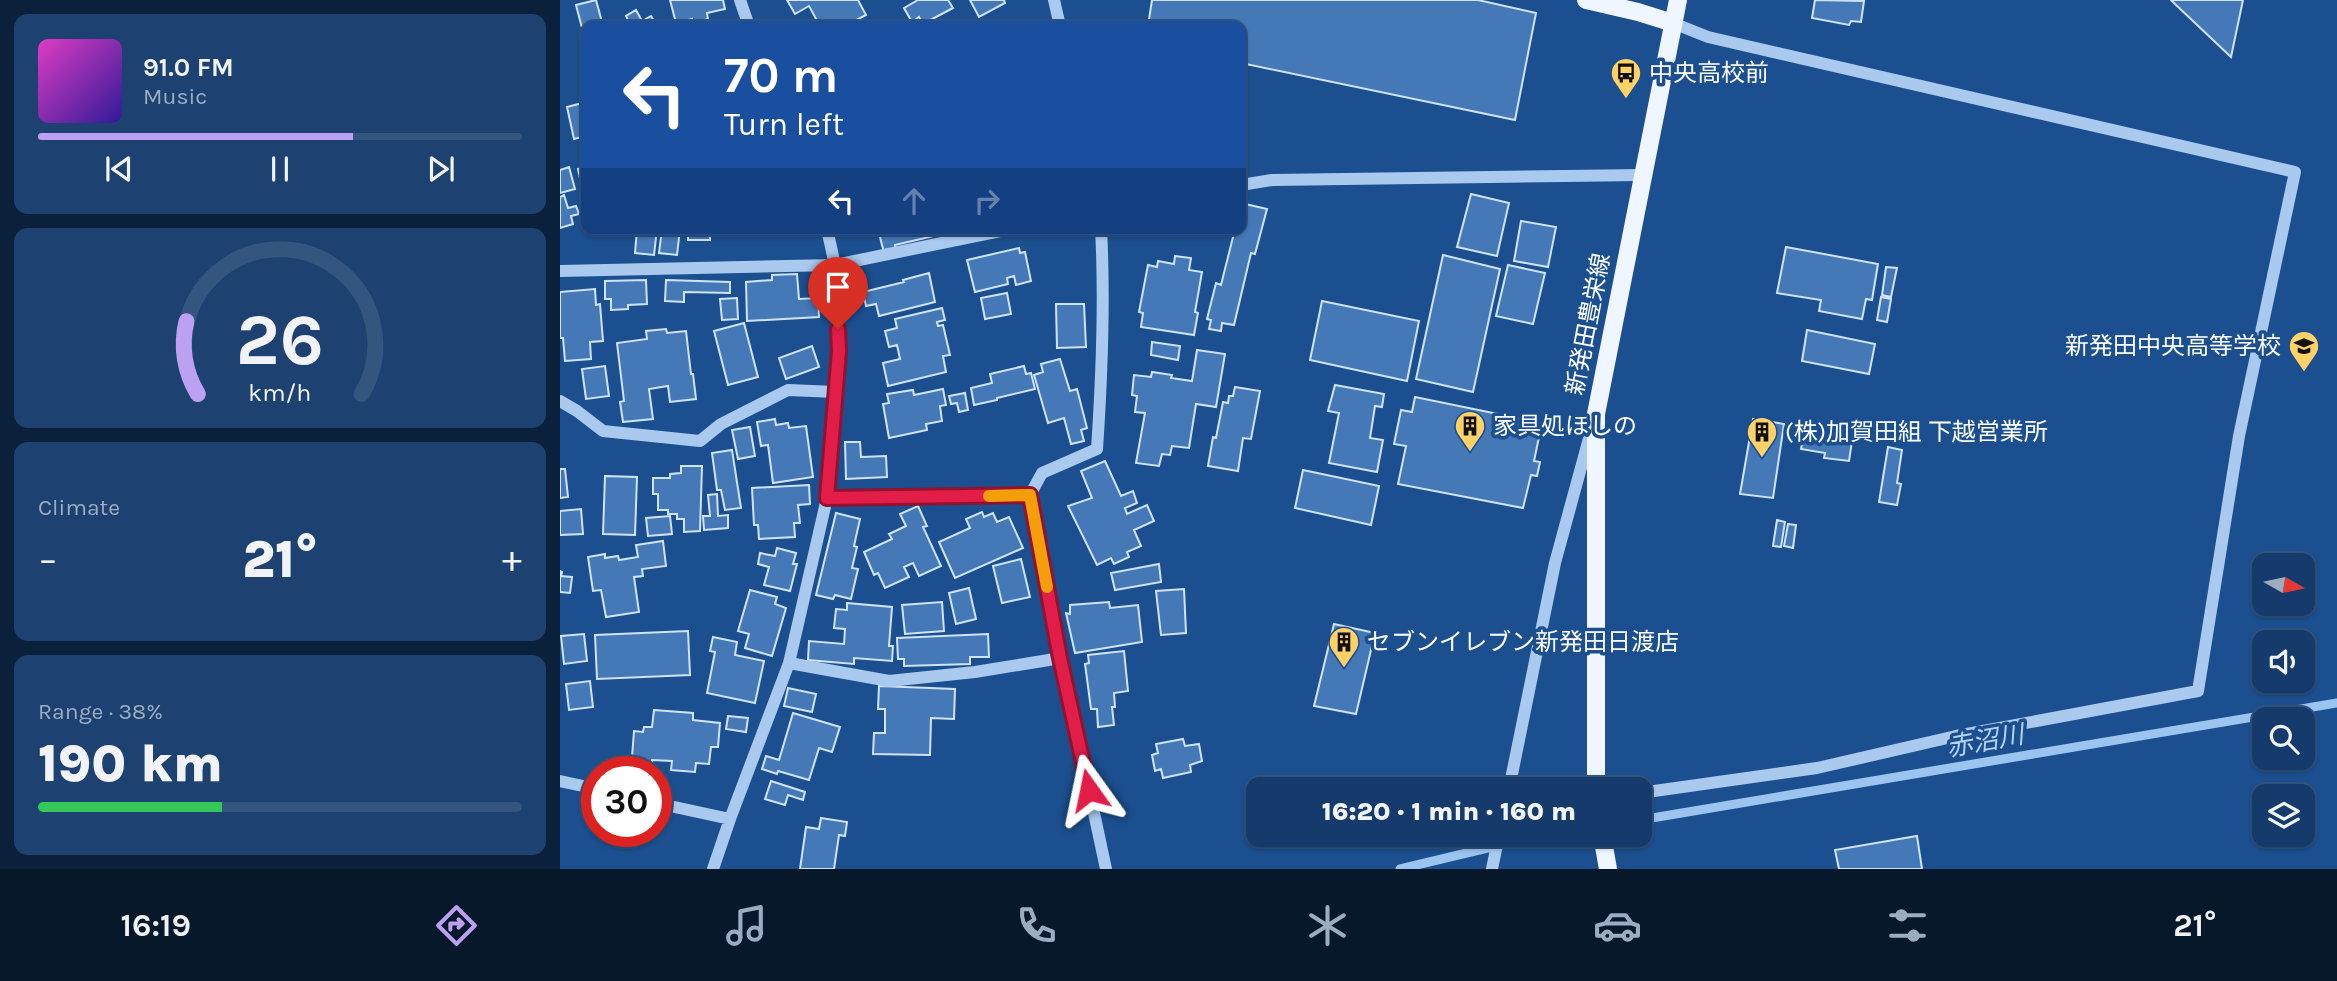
<!DOCTYPE html>
<meta charset="utf-8">
<style>
:root{--surface:#143b6b;--page:#1d4271;--text:#f1f3f6;--muted:#9dadc1;--line:#33557e;--accent:#bca0f2}
body{margin:0;font-family:Karla,"Noto Sans JP",sans-serif;background:var(--page);color:var(--text);height:100vh;display:flex;flex-direction:column;font-size:26px;white-space:nowrap}
*{box-sizing:border-box;margin:0}
p{font-size:23px;color:var(--muted)}
.icon{flex:none;width:38px;height:38px;fill:none;stroke:currentColor;stroke-width:2;stroke-linecap:round;stroke-linejoin:round}
.map{position:relative;flex:1;overflow:hidden}
.details{display:flex;flex-direction:column;gap:14px;padding:14px;background:#0b203b;width:560px}
.details>*{flex:none}
.guide{position:absolute;left:21px;top:21px;width:665px;height:214px;border-radius:14px;box-shadow:0 2px 5px #0004,0 0 0 2px var(--line);background:#1a4fa0;color:#fff;overflow:hidden}
.needle{width:46px;rotate:99deg}
.tools{position:absolute;left:1692px;top:553px;display:grid;gap:14px}
.tools a{display:grid;place-items:center;width:63px;height:63px;border-radius:14px;background:var(--surface);box-shadow:0 2px 5px #0004,0 0 0 2px var(--line);font-size:35px}
.speed{position:absolute;left:21px;top:756px;display:flex;gap:14px;font-size:35px;font-weight:700;text-align:center}
.speed>*{display:grid;place-content:center;width:91px;height:91px;border-radius:50%;background:var(--surface);box-shadow:0 2px 5px #0004,0 0 0 2px var(--line);line-height:1}
.speed .limit{border:10px solid #d22;background:#fff;color:#111}
.pin{position:absolute;display:grid;place-items:center;width:60px;height:60px;color:#fff;margin:-72px -30px;border-radius:50% 50% 50% 0;rotate:-45deg;box-shadow:0 0 7px #0007}
.pin .icon{rotate:45deg}
.me{position:absolute;width:77px;margin:-38px;rotate:348deg;stroke-linejoin:round;filter:drop-shadow(0 0 5px #0008)}
.turn{display:flex;align-items:center;gap:24px;height:147px;padding:0 28px;font-size:32px}
.turn .icon{width:91px;height:91px;stroke-width:2.5}
.turn b{display:block;font-size:49px;line-height:60px}
.lanes{display:flex;align-items:center;height:66px;padding:0 28px;background:#0003;justify-content:center;gap:35px;direction:ltr}
.lanes .off{opacity:.35}
.big{font-size:52px;font-weight:800;line-height:1.1}
.details .card{flex:1;display:flex;flex-direction:column;justify-content:center;gap:10px;min-width:0;padding:0 24px;border-radius:14px;background:var(--page)}
.details .dial{align-items:center;gap:0}
.dial svg{height:182px;overflow:visible;fill:none;stroke:var(--line);stroke-width:7;stroke-linecap:round;text-anchor:middle}
.dial text{fill:var(--text);stroke:none}
.song{display:flex;align-items:center;gap:21px}
.cover{width:84px;height:84px;border-radius:10px;background:linear-gradient(135deg,hsl(310 70% 55%),hsl(250 70% 35%))}
.played{height:7px;border-radius:4px;background:linear-gradient(90deg,var(--accent) 65%,var(--line) 65%)}
.keys{display:flex;justify-content:space-around;direction:ltr}
.heat{display:flex;justify-content:space-between;align-items:center;font-size:38px;direction:ltr}
.charge{height:10px;border-radius:5px;background:linear-gradient(90deg,#34c759 38%,var(--line) 0)}
.trip{position:absolute;left:686px;top:777px;width:406px;height:70px;border-radius:14px;background:var(--surface);box-shadow:0 2px 5px #0004,0 0 0 2px var(--line);font-weight:800;line-height:70px;text-align:center}
.tab-bar{display:flex;height:112px;justify-content:space-around;align-items:center;background:#08182b;color:var(--muted)}
.tab-bar .icon{width:49px;height:49px}
.tab-bar .active{color:var(--accent)}
.tab-bar b{font-size:32px;color:var(--text)}
main{display:flex;flex:1;min-height:0}
.map>svg:first-child{display:block}
.lines{fill:none;stroke-linecap:round;stroke-linejoin:round}
.stream{stroke:#9cc4f0;stroke-width:9}
.building{fill:#4478b7;stroke:#cfe3fa;stroke-width:2}
.minor{stroke:#a9c9ee;stroke-width:12}
.major{stroke:#f0f6ff;stroke-width:18}
.route-casing{stroke:#92132f;stroke-width:18}
.route{stroke:#e11d48;stroke-width:12}
.slow{stroke:#f59e0b;stroke-width:12}
.labels{text-anchor:middle;dominant-baseline:central;stroke-width:7;stroke-linejoin:round;paint-order:stroke}
.poi-label{font-size:24px;fill:#fff;stroke:#1b4f8f;text-anchor:start}
.street-label{font-size:24px;fill:#fff;stroke:#1b4f8f}
.water-label{font-size:26px;font-style:italic;fill:#b5d3f5;stroke:#1b4f8f}
</style>
<main>
<section class="details">
<div class="card">
<div class="song"><i class="cover"></i><div><b>91.0 FM</b><p>Music</p></div></div>
<div class="played"></div>
<div class="keys"><svg class="icon" aria-label="previous" viewBox="0 0 24 24"><path d="M18 5L8 12l10 7zM5 5v14"/></svg><svg class="icon" aria-label="pause" viewBox="0 0 24 24"><path d="M8 5v14M16 5v14"/></svg><svg class="icon" aria-label="next" viewBox="0 0 24 24"><path d="M6 5l10 7-10 7zM19 5v14"/></svg></div>
</div>
<div class="card dial"><svg viewBox="0 0 100 80">
<path d="M14 69A42 42 0 1 1 86 69"/>
<path d="M14 69A42 42 0 0 1 9 37" stroke="#bca0f2"/>
<text x="50" y="56" font-size="32" font-weight="700">26</text>
<text x="50" y="72" font-size="11">km/h</text>
</svg></div>
<div class="card"><p>Climate</p>
<div class="heat"><a>−</a><b class="big">21°</b><a>+</a></div>
</div>
<div class="card"><p>Range · 38%</p><b class="big">190 km</b><div class="charge"></div></div>
</section>
<div class="map">
<svg width="1777" height="869" viewBox="0 0 1777 869">
<rect width="100%" height="100%" fill="#1b4f8f"/>
<g class="lines">
<path class="stream" d="M1080,820L1777,703
M840,869L957,841L993,835"/>
</g>
<path class="building" d="M36,0L42,22L22,28L16,5Z
M110,0H163L165,9L147,13L148,19L132,23V19L116,23Z
M227,0H298L306,15L285,26H260L249,6L235,14Z
M358,0H388L393,8L363,24L359,17L352,22L344,8Z
M410,0H444L445,3L419,17Z
M592,0H918L976,13L955,120L681,63V26H588Z
M1255,0L1304,1L1301,22L1291,21L1289,25L1252,18Z
M1611,0H1683L1671,57L1615,4Z
M76,10L82,21L91,16L97,26H61L69,22L66,16Z
M26,102V136L14,139L7,107Z
M9,167L15,189L0,193V170Z
M26,167V206L18,169Z
M911,194L949,203L937,256L897,247Z
M4,195L8,208L16,206L19,214L11,216L13,224L0,228V197Z
M681,203L707,209L695,254L691,253L674,325L662,323L661,331L649,329L651,320L647,319L656,283L661,285L675,229H681Z
M961,221L996,227L988,267L954,261Z
M77,229H97L94,255L75,253Z
M102,229H120L117,255L99,253Z
M128,229H162V233H150V240H128Z
M234,229H247L248,234L235,235Z
M318,229H376L378,235L335,245L336,250L324,253Z
M1226,247L1318,264L1312,300L1306,299L1302,319L1259,311L1261,300L1217,293Z
M459,248L460,253L465,252L471,281L456,285L454,276L447,278L448,284L415,292L407,260Z
M883,255L940,269L913,392L856,379Z
M615,256L631,258L629,270L642,272L635,312L638,313L634,335L581,327L583,313L579,312L588,265L597,267L598,261L614,264Z
M948,265L985,273L973,324L936,316Z
M1326,267L1337,268L1331,297L1322,295Z
M369,273L375,302L319,316L316,304L306,306L303,292L344,282L343,280Z
M237,274L239,299L258,298L259,317L187,321L186,282L212,280V275Z
M86,280L87,304L68,305V309L51,310V299H45V281Z
M106,280L170,282V293L124,292V302L105,301Z
M35,289L36,305L40,304L43,341L30,342L31,359L5,361L3,338H0V292Z
M447,293L451,314L425,319L421,298Z
M1321,297L1331,299L1327,322L1317,320Z
M177,298L178,319L162,320L160,299Z
M762,301L859,321L847,381L750,360Z
M496,304H524L526,347L497,348Z
M382,308L385,320L377,322L378,326L383,325L390,355L383,356L386,372L328,386L323,363L340,359L337,345L329,347L325,331L337,328L335,319Z
M184,323L198,377L168,385L154,331Z
M106,329L107,333L126,331L131,374H133L136,399L110,402L108,386L89,389L93,419L63,422L60,402L64,401L57,343L87,339L86,331Z
M1247,330L1315,344L1309,374L1242,361Z
M592,342L620,346L618,360L591,355Z
M252,346L259,367L226,379L219,358Z
M637,350L665,354L656,407L636,404L629,448L612,446L610,455L602,454L599,466L576,463L585,413L575,412L577,396L572,395L574,375L591,377L592,372L612,375L611,378L632,381Z
M500,359L510,391L517,389L527,428L521,430L524,441L511,444L504,418L488,423L474,375L483,372L481,364Z
M45,366L49,396L26,399L22,369Z
M464,366L466,374L471,373L475,389L437,398V400L414,405L411,388L432,383L430,374Z
M775,385L824,394L822,407L815,406L810,438L823,440L817,472L769,463L779,413L768,411Z
M675,387L700,391L691,439L683,438L678,471L648,466L653,437L656,438L663,402L668,403L669,396H673Z
M383,389L386,405L380,406L382,421L366,424L367,430L329,438L323,404L329,403L327,394L353,390L354,395Z
M405,393L408,410L399,412L397,403L391,404L389,396Z
M855,397L982,423L974,461L980,462L977,476L971,475L963,508L838,484L846,446L834,444L841,410L852,412Z
M215,419L216,425L228,423L229,428L246,426L253,477L213,483L208,445L201,446L197,422Z
M1193,419L1224,424L1213,498L1180,494Z
M190,427L195,456L178,459L172,430Z
M1245,428L1293,435L1289,461L1264,458L1265,453L1241,449Z
M285,442H300L301,457L326,456L327,477L286,479Z
M1328,447L1342,450L1337,483L1341,484L1337,505L1319,502Z
M172,450L181,508L165,510L161,490H157L152,453Z
M545,461L561,496L573,491L577,503L565,508L567,514L587,505L594,521L574,530L581,546L567,552L569,557L554,564L551,558L537,565L508,506L532,498L521,471Z
M121,466H142L140,531L124,532V519H117V514H108V510H98V494H93V478H110V474L121,473Z
M0,469H5L8,497L0,498Z
M743,470L819,486L811,525L735,508Z
M45,476L77,477L75,535L43,534Z
M249,485L250,504L238,505L240,523H234L235,537L199,539L198,525H194L192,488Z
M157,494L158,516L168,515V528L144,530L143,516H150L148,495Z
M358,506L367,526L363,527L381,566L359,576L353,563L344,567L349,577L325,588L318,573L314,575L304,552L332,539L329,534L346,526L340,514Z
M21,509L23,534L0,535V511Z
M422,512L424,517L433,513L437,522L449,517L463,548L395,578L379,542L410,528L406,519Z
M276,513L300,519L294,546L297,547L292,568L298,569L291,599L275,595L273,599L256,595Z
M110,516L112,534L88,536L86,518Z
M1217,520L1225,522L1221,547L1213,546Z
M1228,524L1236,525L1233,548L1224,546Z
M103,541L106,566L82,569L83,576L74,577L79,612L46,617L41,590L33,591L28,557L45,554V558L58,556L59,560L78,557L76,545Z
M217,548L236,553L233,564H237L230,591L204,585L209,567L198,564L200,553L215,556Z
M461,559L470,597L442,603L433,566Z
M599,564L601,582L555,590L551,573Z
M0,571L2,572L1,576L12,577L10,593L0,592Z
M409,588L416,619L396,624L389,593Z
M624,589L626,633L601,635L596,591Z
M190,590L217,597L215,604L226,608L212,656L185,648L189,634L178,631Z
M382,602L384,631L345,634L342,605Z
M549,602L550,608L578,605L582,642L515,653L506,613L510,614V605Z
M287,603L332,607L329,646H333L332,661L294,658V664L248,660L249,641L284,644L285,629L274,628L276,609L287,610Z
M774,624L815,633L796,714L754,706Z
M128,631L130,675L37,679L35,635Z
M24,634L27,661L4,664L1,636Z
M428,634L429,657H410V664L344,666V659H338L337,638Z
M153,637L177,642L175,655L204,661L195,703L147,693L155,652L150,651Z
M564,651L568,691L554,693L555,707H552L554,725L538,727L537,709H531L525,664L529,663L528,655Z
M30,681L33,707L9,710L6,684Z
M319,686L395,689L394,719L371,718L370,755L313,754L314,733H325V709H318Z
M228,688L256,694L252,712L224,706Z
M94,710L133,713V720L160,723L158,747H151L149,764L136,763L135,772L111,770L112,761L92,760L91,771L71,770L74,731L83,732L84,727H92Z
M233,713L280,727L272,752L259,748L249,780L218,771L217,774L202,769L206,756L219,760Z
M168,716L188,718L186,732L166,729Z
M623,739L625,746L639,744L642,761L630,765L631,772L603,778L601,769L595,771L592,755L598,753L596,744Z
M211,781L245,792L243,800L228,795L225,805L205,799Z
M261,818L287,822L285,836L279,835L274,869H240L246,827L259,829Z
M1357,836L1362,869H1279L1275,850Z"/>
<g class="lines">
<path class="minor" d="M180,0L189,26
M494,0L500,26
M681,185L712,180L1082,175
M0,271L275,265L450,229
M0,401L17,411L43,431L140,441L161,424L228,390L276,392
M470,495L482,473L537,449C542,375 545,303 541,229
M267,498L470,495L501,658L546,869
M229,663L329,681L415,672L501,658
M0,781L37,789
M949,789L995,563L1031,431
M1080,793L1257,768L1396,736L1638,691L1679,436L1735,172L1148,37L1113,23
M96,803L170,819
M153,869L170,819L229,663L267,498L279,351L275,265L267,229
M932,869L939,835"/>
<path class="major" d="M1026,0L1078,12L1113,23
M1036,789V414L1118,0
M1042,835L1048,869"/>
</g>
<g class="lines">
<g class="route-casing">
<path id="route" d="M278,329L279,351L267,498L470,495L500,658L529,790"/>
</g>
<use href="#route" class="route"/>
<path class="slow" d="M429,496L470,495L487,587"/>
</g>
<defs>
<g id="bus-pin" transform="scale(1.575)"><path d="M0 17L-7.5 6A9.5 9.5 0 1 1 7.5 6Z" fill="#ffd166" stroke="#1b4f8f"/><path d="M-5-6H5V4H4V6H2V4H-2V6H-4V4H-5ZM-3.5-4V0h7V-4ZM-3.5 1.2v1.5H-2V1.2ZM2 1.2v1.5H3.5V1.2Z" fill="#111"/></g>
<g id="school-pin" transform="scale(1.575)"><path d="M0 17L-7.5 6A9.5 9.5 0 1 1 7.5 6Z" fill="#ffd166" stroke="#1b4f8f"/><path d="M0-5L7-2L0 1L-7-2ZM-4 1L0 2.5L4 1V4Q0 6-4 4Z" fill="#111"/></g>
<g id="building-pin" transform="scale(1.575)"><path d="M0 17L-7.5 6A9.5 9.5 0 1 1 7.5 6Z" fill="#ffd166" stroke="#1b4f8f"/><path d="M-4-6H4V6H1V3H-1V6H-4ZM-2.5-4.3h1.7v1.8h-1.7ZM.8-4.3h1.7v1.8H.8ZM-2.5-1h1.7V.8h-1.7ZM.8-1h1.7V.8H.8Z" fill="#111"/></g>
</defs>
<g fill-rule="evenodd">
<use href="#bus-pin" x="1066" y="73"/>
<use href="#school-pin" x="1744" y="346"/>
<use href="#building-pin" x="910" y="426"/>
<use href="#building-pin" x="1202" y="432"/>
<use href="#building-pin" x="784" y="642"/>
</g>
<g class="labels">
<g class="poi-label">
<text x="1089" y="73">中央高校前</text>
<text x="1721" y="346" text-anchor="end">新発田中央高等学校</text>
<text x="933" y="426">家具処ほしの</text>
<text x="1225" y="432">(株)加賀田組 下越営業所</text>
<text x="807" y="642">セブンイレブン新発田日渡店</text>
</g>
<g class="street-label">
<text transform="translate(1028 324) rotate(-79)">新発田豊栄線</text>
</g>
<g class="water-label">
<text transform="translate(1425 741) rotate(-10)">赤沼川</text>
</g>
</g>
</svg>
<div class="tools">
<a><svg class="needle" viewBox="-14 -14 28 28"><path d="M0-13l5 13h-10z" fill="#e53935"/><path d="M0 13l5-13h-10z" fill="#9dadc1"/></svg></a>
<a><svg class="icon" aria-label="sound" viewBox="0 0 24 24"><path d="M4 9h4l5-4v14l-5-4H4zM17 9q2 3 0 6"/></svg></a>
<a><svg class="icon" aria-label="search" viewBox="0 0 24 24"><circle cx="10" cy="10" r="6"/><path d="M15 15l6 6"/></svg></a>
<a><svg class="icon" aria-label="layers" viewBox="0 0 24 24"><path d="M12 4l9 5-9 5-9-5zM3 14l9 5 9-5"/></svg></a>
</div>
<div class="speed"><div class="limit">30</div></div>
<div class="pin" style="left:278px;top:329px;background:#d93025"><svg class="icon" aria-label="arrive" viewBox="0 0 24 24"><path d="M6 21V4h12l-3 4 3 4H6"/></svg></div>
<svg class="me" style="left:529px;top:790px" viewBox="-20 -20 40 40"><path d="M0-17L14 15 0 8-14 15z" fill="#e11d48" stroke="#fff" stroke-width="4"/></svg>
<div class="trip">16:20 · 1 min · 160 m</div>
<div class="guide">
<div class="turn"><svg class="icon" aria-label="left" viewBox="0 0 24 24"><path d="M17 20v-9H6M10 6l-5 5 5 5"/></svg><div><b>70 m</b>Turn left</div></div>
<div class="lanes"><svg class="icon" aria-label="left" viewBox="0 0 24 24"><path d="M17 20v-9H6M10 6l-5 5 5 5"/></svg><svg class="icon off" aria-label="ahead" viewBox="0 0 24 24"><path d="M12 20V5M6 11l6-6 6 6"/></svg><svg class="icon off" aria-label="right" viewBox="0 0 24 24"><path d="M7 20v-9h11M14 6l5 5-5 5"/></svg></div>
</div>
</div>
</main>
<nav class="tab-bar">
<b>16:19</b>
<svg class="icon active" aria-label="directions" viewBox="0 0 24 24"><path d="M12 3l9 9-9 9-9-9zM9 14v-3h6M13 9l2 2-2 2"/></svg>
<svg class="icon" aria-label="music" viewBox="0 0 24 24"><path d="M9 18V5l10-2v13"/><circle cx="6" cy="18" r="3"/><circle cx="16" cy="16" r="3"/></svg>
<svg class="icon" aria-label="phone" viewBox="0 0 24 24"><path d="M5 4h4l2 5-3 2q2 4 5 5l2-3 5 2v4C11 20 4 13 5 4z"/></svg>
<svg class="icon" aria-label="climate" viewBox="0 0 24 24"><path d="M12 3v18M4 7l16 10M4 17L20 7"/></svg>
<svg class="icon" aria-label="car" viewBox="0 0 24 24"><path d="M5 17H2v-5l4-1 3-4h7l3 4 3 1v5h-3M9 17h6M6 11h13"/><circle cx="7" cy="17" r="2"/><circle cx="17" cy="17" r="2"/></svg>
<svg class="icon" aria-label="filters" viewBox="0 0 24 24"><path d="M4 7h16M4 17h16"/><circle cx="9" cy="7" r="2"/><circle cx="15" cy="17" r="2"/></svg>
<b>21°</b>
</nav>
